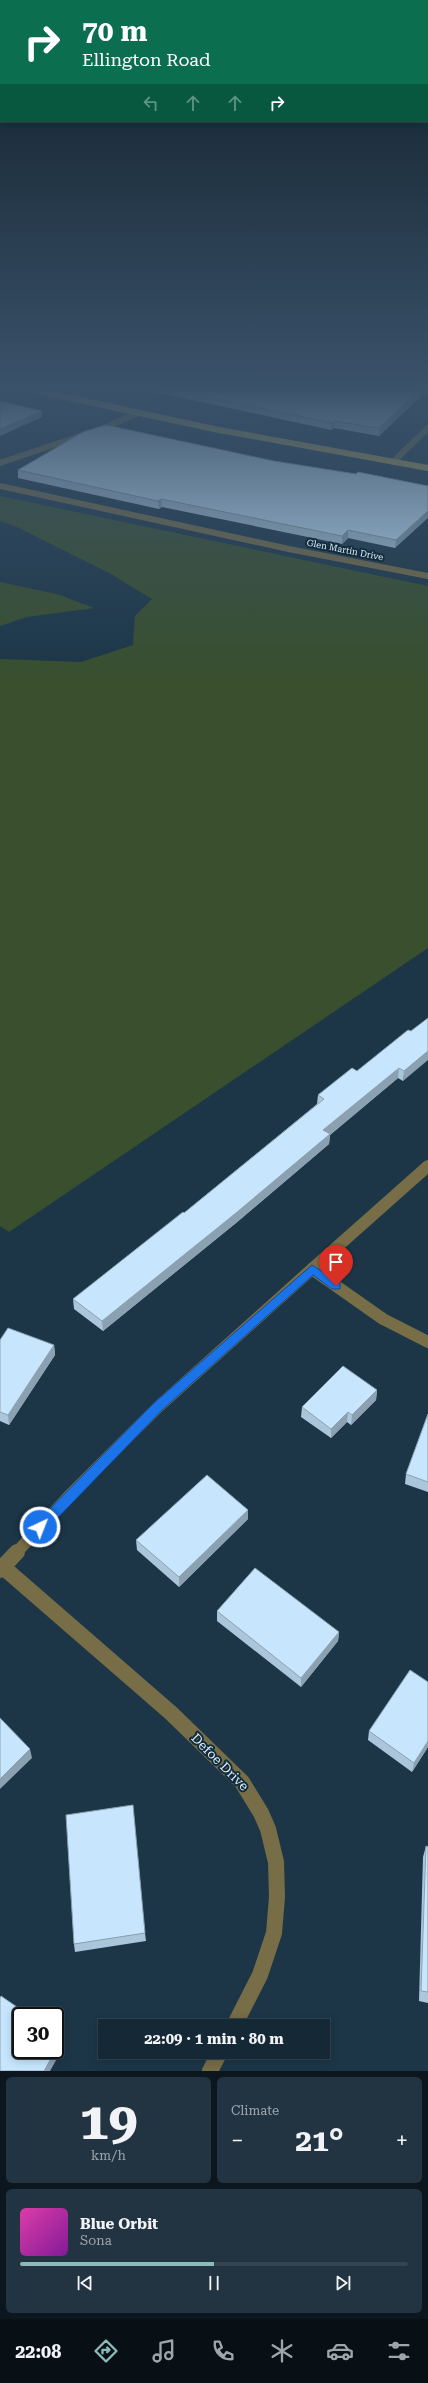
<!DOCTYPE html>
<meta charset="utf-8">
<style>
:root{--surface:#152836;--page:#223442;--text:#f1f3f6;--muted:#9da6ad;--line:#344451;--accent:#8bbbb9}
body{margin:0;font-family:"Roboto Serif",serif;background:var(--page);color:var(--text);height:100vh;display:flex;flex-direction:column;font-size:15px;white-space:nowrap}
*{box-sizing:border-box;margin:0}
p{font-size:13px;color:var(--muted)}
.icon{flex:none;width:22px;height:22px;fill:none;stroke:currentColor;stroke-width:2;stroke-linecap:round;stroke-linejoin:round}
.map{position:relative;height:2071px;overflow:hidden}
.panel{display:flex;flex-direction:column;gap:6px;padding:6px;background:#0c161e;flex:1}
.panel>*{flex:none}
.top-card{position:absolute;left:0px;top:0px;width:428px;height:122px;box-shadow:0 2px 10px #0003,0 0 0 1px var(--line);background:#0b6e4f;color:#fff;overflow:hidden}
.speed{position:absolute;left:12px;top:2007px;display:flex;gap:8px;font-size:20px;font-weight:700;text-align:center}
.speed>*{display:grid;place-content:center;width:52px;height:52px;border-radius:50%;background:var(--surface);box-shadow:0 2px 10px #0003,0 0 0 1px var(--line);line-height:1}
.speed .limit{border:2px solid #111;border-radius:6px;background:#fff;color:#111}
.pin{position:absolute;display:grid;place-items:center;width:34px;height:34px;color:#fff;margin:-41px -17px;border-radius:50% 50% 50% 0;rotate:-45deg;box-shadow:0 0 4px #0007}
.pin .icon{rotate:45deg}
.me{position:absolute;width:44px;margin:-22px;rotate:43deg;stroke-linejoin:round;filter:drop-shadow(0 0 3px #0008)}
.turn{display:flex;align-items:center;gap:14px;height:84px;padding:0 16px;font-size:18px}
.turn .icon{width:52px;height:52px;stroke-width:2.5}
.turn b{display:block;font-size:28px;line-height:34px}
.lanes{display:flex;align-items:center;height:38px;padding:0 16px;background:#0003;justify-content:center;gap:20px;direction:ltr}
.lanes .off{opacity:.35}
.big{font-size:30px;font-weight:700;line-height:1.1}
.panel .tile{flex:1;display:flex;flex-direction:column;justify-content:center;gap:6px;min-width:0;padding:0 14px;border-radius:6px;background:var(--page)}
.panel .dial{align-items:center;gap:0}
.dial b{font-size:52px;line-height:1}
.song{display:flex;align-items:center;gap:12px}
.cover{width:48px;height:48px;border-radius:6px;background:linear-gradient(135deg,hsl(320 70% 55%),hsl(290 70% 35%))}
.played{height:4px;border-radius:2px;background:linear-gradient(90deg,var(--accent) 50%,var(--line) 50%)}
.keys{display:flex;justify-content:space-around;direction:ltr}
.heat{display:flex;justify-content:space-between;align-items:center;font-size:22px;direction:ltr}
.panel .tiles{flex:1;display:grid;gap:6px;grid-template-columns:1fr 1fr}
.tile:last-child{grid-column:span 2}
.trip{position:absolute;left:98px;top:2019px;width:232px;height:40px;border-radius:0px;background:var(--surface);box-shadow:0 2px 10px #0003,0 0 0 1px var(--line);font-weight:700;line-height:40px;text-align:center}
.tabs{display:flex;height:64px;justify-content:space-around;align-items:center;background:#081016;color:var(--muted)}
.tabs .icon{width:28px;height:28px}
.tabs .current{color:var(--accent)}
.tabs b{font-size:18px;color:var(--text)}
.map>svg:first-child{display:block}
.green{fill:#394f2e}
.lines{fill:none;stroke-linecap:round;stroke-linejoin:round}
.minor-far2{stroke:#776d46;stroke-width:6}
.minor-far1{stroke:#776d46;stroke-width:12}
.minor{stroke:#776d46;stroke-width:16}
.tertiary{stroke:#776d46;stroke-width:12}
.primary{stroke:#bba54f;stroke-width:6}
.wall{fill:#abc6da}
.shaded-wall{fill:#8ba1b1}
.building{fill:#c7e6fd;stroke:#8ba1b1}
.route{fill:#1a73e8;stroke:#114b97}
.labels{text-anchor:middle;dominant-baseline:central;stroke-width:4;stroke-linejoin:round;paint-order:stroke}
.far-street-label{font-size:9px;fill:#e1f1fc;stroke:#122c3d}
.near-street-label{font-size:13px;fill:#e1f1fc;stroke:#122c3d}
</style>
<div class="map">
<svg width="428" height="2071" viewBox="0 0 428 2071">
<rect width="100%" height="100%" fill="#1c3648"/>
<path class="green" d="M0,496L428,586V948L9,1232L0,1226V659L81,662L133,645L135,616L152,599L111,574L17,527L0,521Z
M0,582L57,594L94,608L27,617L0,626Z"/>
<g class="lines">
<path class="minor-far2" d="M419,391L428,393
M393,462L428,428
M0,463L101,429L138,413
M0,486L289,549L428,576"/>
<path class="minor-far1" d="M16,1553L68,1497L158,1407L312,1269L383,1319L428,1342"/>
<path class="minor" d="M3,1567L171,1713L242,1782L261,1813L268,1829L276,1862L277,1897L274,1933L260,1975L234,2026
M0,1570L17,1552
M210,2071L220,2052"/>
<path class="tertiary" d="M312,1269L428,1166"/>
<path class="primary" d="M38,391L214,429L428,468"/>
</g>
<path class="wall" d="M151,391H421V396L379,436L334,428L331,430Z
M274,461L428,486L395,548L348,538L342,544L162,507L159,509L18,478V470Z
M411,1031L403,1081L398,1078L330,1135L329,1144L236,1223L103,1331L74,1309L73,1299L184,1213L317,1104L318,1095L357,1071Z
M0,1340L54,1345L55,1355L9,1425L0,1421Z
M377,1390L376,1400L351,1425L347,1422L331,1438L301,1417L302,1407Z
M428,1414V1492L405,1484L406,1474Z
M248,1519L179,1587L137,1550L136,1540Z
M217,1611L339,1632L338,1641L301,1687L217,1621Z
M428,1682V1747L412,1772L368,1740L369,1731Z
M426,1846L428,1847V2003L419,2001L423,1857Z
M145,1933L146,1941L75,1952L74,1944Z"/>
<path class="shaded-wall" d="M419,391H421V396L379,436V428Z
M42,411V417L0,436V429Z
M334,421V428L331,430L332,423Z
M161,499L162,507L159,509L158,501Z
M428,511V518L395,548L396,540Z
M348,530V538L342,544V536Z
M428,1051V1060L403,1081L404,1071Z
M399,1068L398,1078L330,1135L329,1144L236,1223L103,1331L102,1321L323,1130Z
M54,1345L55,1355L9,1425L8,1415Z
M377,1390L376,1400L351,1425L352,1415Z
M348,1412L347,1422L331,1438V1429Z
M248,1510V1519L179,1587V1577Z
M339,1632L338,1641L301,1687V1678Z
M428,1741V1747L412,1772L414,1763Z
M30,1749L32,1758L0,1789V1779Z
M62,2039L64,2046L50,2071H44Z"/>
<path class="building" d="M182,391H419L379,428L334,421L332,423Z
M0,401L42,411L0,429Z
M106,425L274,461L356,474L358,472L428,486V511L396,540L348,530L342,536L161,499L158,501L18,470L83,432Z
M428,1018V1051L404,1071L399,1068L323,1130L330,1134L236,1213L102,1321L73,1299L183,1212L184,1213L324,1099L318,1095L352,1068L357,1071L408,1030L411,1031Z
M8,1328L54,1345L8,1415L0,1412V1340Z
M343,1366L377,1390L352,1415L348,1412L331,1429L302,1407Z
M428,1414V1482L406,1474Z
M207,1475L248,1510L179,1577L136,1540Z
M255,1568L339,1632L301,1678L217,1611Z
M410,1670L428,1682V1741L414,1763L369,1731Z
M0,1718L30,1749L0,1779Z
M133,1805L145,1933L74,1944L66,1815Z
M426,1846L428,1847V1992L421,1991Z
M1,1996L30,2016H21V2050H55V2033L62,2039L44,2071H0V1998Z"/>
<linearGradient id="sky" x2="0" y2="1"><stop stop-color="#0f1e28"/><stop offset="0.57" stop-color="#3a526a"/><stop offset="1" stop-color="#3a526a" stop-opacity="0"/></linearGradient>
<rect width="428" height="681" fill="url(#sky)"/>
<path class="route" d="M312,1265L340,1283V1289H332L313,1275L162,1410L45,1531H36L34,1527L36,1523L154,1403Z"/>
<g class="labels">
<g class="far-street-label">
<text transform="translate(345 550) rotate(11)">Glen Martin Drive</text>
</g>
<g class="near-street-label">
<text transform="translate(220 1762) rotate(45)">Defoe Drive</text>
</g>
</g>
</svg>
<div class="speed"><div class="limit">30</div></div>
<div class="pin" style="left:336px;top:1286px;background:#d93025"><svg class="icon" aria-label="arrive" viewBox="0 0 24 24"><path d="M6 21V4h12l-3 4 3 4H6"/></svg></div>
<svg class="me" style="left:40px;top:1527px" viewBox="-20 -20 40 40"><circle r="17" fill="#1a73e8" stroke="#fff" stroke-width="3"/><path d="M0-11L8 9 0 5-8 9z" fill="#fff"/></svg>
<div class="trip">22:09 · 1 min · 80 m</div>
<div class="top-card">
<div class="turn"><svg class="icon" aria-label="right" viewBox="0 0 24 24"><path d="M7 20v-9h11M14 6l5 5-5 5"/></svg><div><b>70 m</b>Ellington Road</div></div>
<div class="lanes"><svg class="icon off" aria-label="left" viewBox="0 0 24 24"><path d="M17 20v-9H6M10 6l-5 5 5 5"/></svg><svg class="icon off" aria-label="ahead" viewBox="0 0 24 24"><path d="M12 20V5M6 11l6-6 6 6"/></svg><svg class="icon off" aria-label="ahead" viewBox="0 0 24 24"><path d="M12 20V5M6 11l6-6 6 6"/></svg><svg class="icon" aria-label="right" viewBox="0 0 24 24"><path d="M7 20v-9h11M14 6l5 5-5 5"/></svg></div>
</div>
</div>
<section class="panel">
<div class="tiles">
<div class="tile dial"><b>19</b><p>km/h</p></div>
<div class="tile"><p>Climate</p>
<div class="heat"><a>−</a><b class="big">21°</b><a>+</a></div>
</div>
<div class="tile">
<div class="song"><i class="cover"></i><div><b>Blue Orbit</b><p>Sona</p></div></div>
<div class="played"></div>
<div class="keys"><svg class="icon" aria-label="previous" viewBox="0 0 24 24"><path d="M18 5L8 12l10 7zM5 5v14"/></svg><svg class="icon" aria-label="pause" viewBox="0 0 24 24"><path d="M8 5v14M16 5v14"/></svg><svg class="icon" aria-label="next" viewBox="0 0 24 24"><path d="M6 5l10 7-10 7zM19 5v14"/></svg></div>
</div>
</div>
</section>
<nav class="tabs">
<b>22:08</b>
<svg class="icon current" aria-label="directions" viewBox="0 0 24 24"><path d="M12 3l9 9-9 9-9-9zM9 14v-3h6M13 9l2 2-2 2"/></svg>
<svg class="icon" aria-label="music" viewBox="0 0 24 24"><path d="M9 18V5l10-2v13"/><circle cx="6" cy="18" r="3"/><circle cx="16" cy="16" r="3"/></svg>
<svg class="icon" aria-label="phone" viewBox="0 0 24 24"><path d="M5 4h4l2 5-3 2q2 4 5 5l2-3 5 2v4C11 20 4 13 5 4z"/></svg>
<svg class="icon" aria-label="climate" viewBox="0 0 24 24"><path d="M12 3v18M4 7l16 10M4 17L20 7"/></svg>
<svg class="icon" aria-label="car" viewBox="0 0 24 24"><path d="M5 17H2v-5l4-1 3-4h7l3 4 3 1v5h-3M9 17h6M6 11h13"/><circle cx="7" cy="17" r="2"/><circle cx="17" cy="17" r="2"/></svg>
<svg class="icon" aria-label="filters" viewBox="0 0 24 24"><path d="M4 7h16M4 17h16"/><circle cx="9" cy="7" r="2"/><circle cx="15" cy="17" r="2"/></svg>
</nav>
